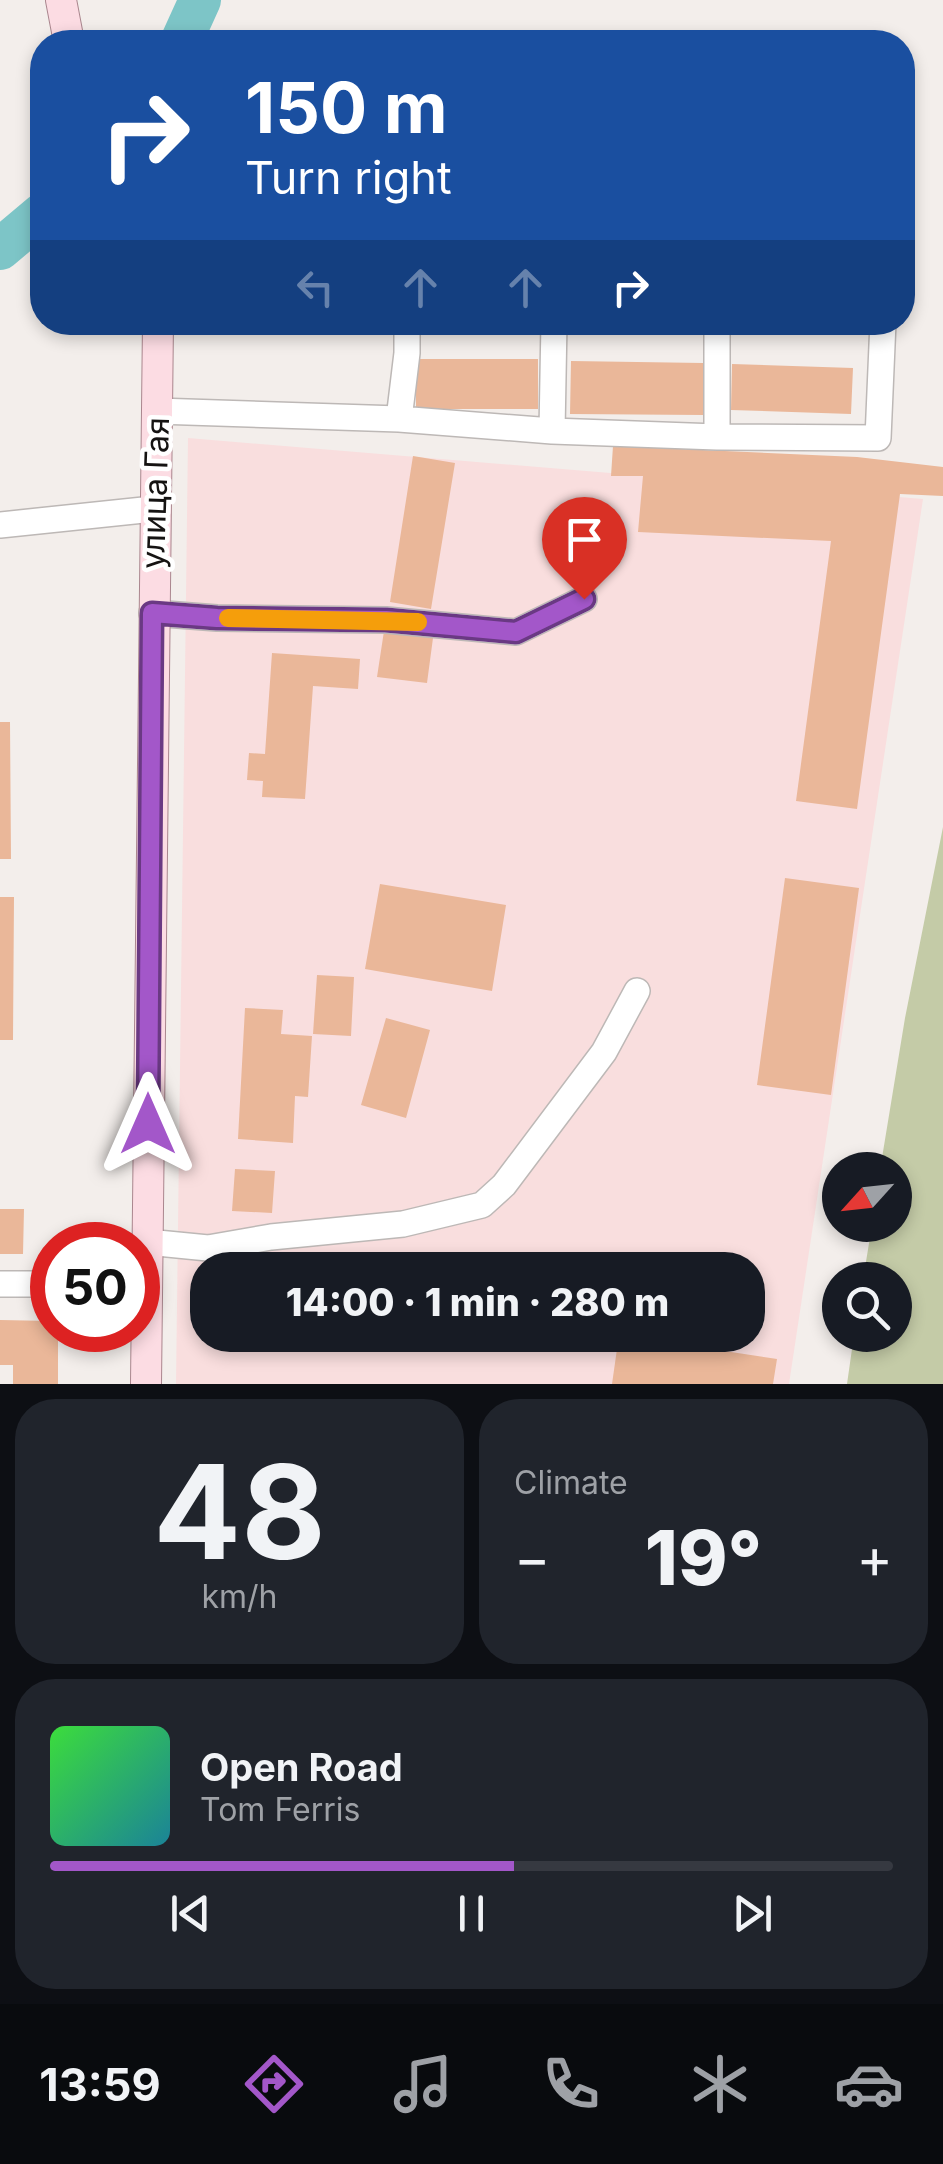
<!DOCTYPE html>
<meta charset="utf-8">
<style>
:root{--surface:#171b24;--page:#20242c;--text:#f1f3f6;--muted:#9ea1a6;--line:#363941;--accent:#a357c9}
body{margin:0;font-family:Inter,sans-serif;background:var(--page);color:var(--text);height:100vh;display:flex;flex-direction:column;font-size:38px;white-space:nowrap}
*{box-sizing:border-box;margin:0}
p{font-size:32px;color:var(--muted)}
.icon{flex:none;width:55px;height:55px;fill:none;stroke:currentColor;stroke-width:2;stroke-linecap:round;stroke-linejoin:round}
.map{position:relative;height:1384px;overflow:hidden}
.drawer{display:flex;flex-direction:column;gap:15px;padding:15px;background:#0d0f14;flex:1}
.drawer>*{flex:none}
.guide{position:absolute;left:30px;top:30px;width:885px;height:305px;border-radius:40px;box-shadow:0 5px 15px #0003;background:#1a4fa0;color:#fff;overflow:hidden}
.needle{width:65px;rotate:243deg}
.fabs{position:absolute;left:822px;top:1152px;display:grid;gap:20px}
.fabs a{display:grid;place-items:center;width:90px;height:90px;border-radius:50%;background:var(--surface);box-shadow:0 5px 15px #0003;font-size:50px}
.speed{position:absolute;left:30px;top:1222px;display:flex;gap:20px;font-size:50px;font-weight:700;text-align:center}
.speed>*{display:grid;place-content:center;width:130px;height:130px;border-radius:50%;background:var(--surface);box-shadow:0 5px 15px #0003;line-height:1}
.speed .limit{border:15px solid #d22;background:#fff;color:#111}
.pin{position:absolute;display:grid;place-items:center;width:85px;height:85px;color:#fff;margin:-102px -42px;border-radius:50% 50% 50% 0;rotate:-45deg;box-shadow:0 0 10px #0007}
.pin .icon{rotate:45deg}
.me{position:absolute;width:110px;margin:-55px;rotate:0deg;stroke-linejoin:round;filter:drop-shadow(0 0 8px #0008)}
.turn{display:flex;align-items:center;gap:35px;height:210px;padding:0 50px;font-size:45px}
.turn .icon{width:130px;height:130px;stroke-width:2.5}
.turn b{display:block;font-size:70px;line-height:85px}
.lanes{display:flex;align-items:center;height:95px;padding:0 50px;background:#0003;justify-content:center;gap:50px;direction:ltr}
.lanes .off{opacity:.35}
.big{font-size:75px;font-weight:800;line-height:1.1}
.drawer .card{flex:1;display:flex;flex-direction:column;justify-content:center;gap:15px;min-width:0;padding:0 35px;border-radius:40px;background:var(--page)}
.drawer .dial{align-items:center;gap:0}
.dial b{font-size:130px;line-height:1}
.song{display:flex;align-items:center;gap:30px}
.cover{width:120px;height:120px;border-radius:15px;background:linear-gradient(135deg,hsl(120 70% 55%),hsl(190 70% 35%))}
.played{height:10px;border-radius:5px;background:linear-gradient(90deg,var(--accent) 55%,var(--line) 55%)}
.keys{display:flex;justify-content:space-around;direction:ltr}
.heat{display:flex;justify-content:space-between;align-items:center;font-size:55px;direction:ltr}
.drawer .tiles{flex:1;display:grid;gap:15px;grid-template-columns:1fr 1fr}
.card:last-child{grid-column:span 2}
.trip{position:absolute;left:190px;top:1252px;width:575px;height:100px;border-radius:40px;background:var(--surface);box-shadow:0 5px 15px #0003;font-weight:800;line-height:100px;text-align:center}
.tabs{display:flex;height:160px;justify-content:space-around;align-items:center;background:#090b0e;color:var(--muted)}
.tabs .icon{width:70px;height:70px}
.tabs .active{color:var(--accent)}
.tabs b{font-size:45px;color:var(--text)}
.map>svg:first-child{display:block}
.industrial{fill:#f9dede;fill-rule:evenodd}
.green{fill:#c4cba7}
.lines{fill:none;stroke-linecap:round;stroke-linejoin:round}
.river{stroke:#7dc5c7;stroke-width:42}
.building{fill:#eab799}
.minor-casing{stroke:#bdb8b6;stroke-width:28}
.major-casing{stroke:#aa868e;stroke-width:32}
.minor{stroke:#fff;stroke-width:25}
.major{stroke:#fcdce3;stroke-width:30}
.route-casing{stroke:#6a3983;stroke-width:25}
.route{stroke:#a357c9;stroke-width:18}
.slow{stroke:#f59e0b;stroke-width:18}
.labels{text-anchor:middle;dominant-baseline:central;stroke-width:9;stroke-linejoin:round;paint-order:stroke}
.street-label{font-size:32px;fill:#151312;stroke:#fff}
</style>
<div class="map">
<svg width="943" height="1384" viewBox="0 0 943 1384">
<rect width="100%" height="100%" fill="#f3eeeb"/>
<path class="industrial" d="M188,438L923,499L789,1384H176ZM208,1270H748V1335H208Z"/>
<path class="green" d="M943,827V1384H847L854,1335H895V1280H863L872,1225H895V1170H880L905,1018Z"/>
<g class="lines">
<path class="river" d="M181,42L200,0
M0,249L42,214"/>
</g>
<path class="building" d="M416,359H538V409H416Z
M571,361L703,363V415L570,414Z
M732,364L853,368L851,414L731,410Z
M613,446L857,457L943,467V496L900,494L857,809L796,801L831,541L638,532L643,476H611Z
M413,456L455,463L431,609L390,602Z
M384,631L433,638L427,683L377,677Z
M272,653L360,659L358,689L313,686L305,799L262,797L263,781L247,780L249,753L265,754Z
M0,722H10L11,859H0Z
M785,878L859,888L831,1095L757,1085Z
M380,884L506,905L492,991L365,969Z
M0,897H14L13,1040H0Z
M317,975L354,977L351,1036L313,1034Z
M245,1008L283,1010L281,1034L312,1036L308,1097L295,1096L293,1143L238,1139Z
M386,1018L430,1030L406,1118L361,1105Z
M235,1169L275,1171L272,1213L232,1211Z
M0,1209H24L23,1254H0Z
M328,1260L459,1262V1270H328Z
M0,1320L52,1321V1330H58V1384H13V1365H0Z
M619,1335L777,1359L773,1384H612Z"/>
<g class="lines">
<g class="minor-casing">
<path id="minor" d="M157,411L399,419L552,431L717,437L878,438L883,322
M399,419L407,353V322
M552,431L554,322
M717,437V322
M0,525L153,509
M152,613L217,618L386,620L516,632L584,599
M147,1242L208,1248L271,1237L403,1224L482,1205L504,1185L604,1052L637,991
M0,1284H52"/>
</g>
<g class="major-casing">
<path id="major" d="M61,0L69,42
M146,1384L158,322"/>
</g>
<use href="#minor" class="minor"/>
<use href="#major" class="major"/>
</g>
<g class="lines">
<g class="route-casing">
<path id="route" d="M148,1124L152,613L217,618L386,620L516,632L584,599"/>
</g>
<use href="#route" class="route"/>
<path class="slow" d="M228,618L418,622"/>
</g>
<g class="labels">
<g class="street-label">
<text transform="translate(155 493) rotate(-88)">улица Гая</text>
</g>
</g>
</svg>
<div class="fabs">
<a><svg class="needle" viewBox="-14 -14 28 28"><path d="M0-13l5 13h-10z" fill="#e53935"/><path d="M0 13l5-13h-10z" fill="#9ea1a6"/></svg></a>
<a><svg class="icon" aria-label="search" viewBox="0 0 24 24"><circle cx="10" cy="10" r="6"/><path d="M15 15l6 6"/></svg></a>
</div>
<div class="speed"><div class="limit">50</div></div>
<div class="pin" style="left:584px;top:599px;background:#d93025"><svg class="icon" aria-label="arrive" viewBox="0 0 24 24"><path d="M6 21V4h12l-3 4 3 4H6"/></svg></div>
<svg class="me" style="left:148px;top:1124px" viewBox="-20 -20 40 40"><path d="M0-17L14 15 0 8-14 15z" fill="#a357c9" stroke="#fff" stroke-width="4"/></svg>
<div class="trip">14:00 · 1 min · 280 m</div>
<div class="guide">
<div class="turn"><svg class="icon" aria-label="right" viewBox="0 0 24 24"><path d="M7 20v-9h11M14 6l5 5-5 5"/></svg><div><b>150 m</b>Turn right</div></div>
<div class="lanes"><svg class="icon off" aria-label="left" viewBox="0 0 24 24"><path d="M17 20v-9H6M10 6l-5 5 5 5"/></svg><svg class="icon off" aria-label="ahead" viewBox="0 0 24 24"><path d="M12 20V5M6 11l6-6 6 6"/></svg><svg class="icon off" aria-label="ahead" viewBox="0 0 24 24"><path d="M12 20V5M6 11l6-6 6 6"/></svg><svg class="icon" aria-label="right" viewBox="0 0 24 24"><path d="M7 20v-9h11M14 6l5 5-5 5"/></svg></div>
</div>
</div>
<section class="drawer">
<div class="tiles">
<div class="card dial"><b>48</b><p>km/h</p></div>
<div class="card"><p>Climate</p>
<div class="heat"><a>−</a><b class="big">19°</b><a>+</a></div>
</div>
<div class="card">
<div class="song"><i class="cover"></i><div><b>Open Road</b><p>Tom Ferris</p></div></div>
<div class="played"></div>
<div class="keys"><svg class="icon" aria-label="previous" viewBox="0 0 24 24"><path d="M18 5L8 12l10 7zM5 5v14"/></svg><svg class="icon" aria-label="pause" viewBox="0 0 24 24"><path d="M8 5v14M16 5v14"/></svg><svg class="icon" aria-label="next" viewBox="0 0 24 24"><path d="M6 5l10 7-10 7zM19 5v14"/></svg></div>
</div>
</div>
</section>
<nav class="tabs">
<b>13:59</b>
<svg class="icon active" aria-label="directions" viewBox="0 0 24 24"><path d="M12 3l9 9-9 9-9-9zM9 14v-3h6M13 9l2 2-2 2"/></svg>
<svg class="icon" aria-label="music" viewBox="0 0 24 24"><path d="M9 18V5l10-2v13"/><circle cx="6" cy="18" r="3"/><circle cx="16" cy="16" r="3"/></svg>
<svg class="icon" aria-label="phone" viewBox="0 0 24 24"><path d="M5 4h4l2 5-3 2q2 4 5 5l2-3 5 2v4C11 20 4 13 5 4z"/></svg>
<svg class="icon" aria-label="climate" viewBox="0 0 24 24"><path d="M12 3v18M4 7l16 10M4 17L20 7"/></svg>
<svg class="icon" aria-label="car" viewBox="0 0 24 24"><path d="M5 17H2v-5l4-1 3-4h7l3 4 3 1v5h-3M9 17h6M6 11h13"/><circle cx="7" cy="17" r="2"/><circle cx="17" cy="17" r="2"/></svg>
</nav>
